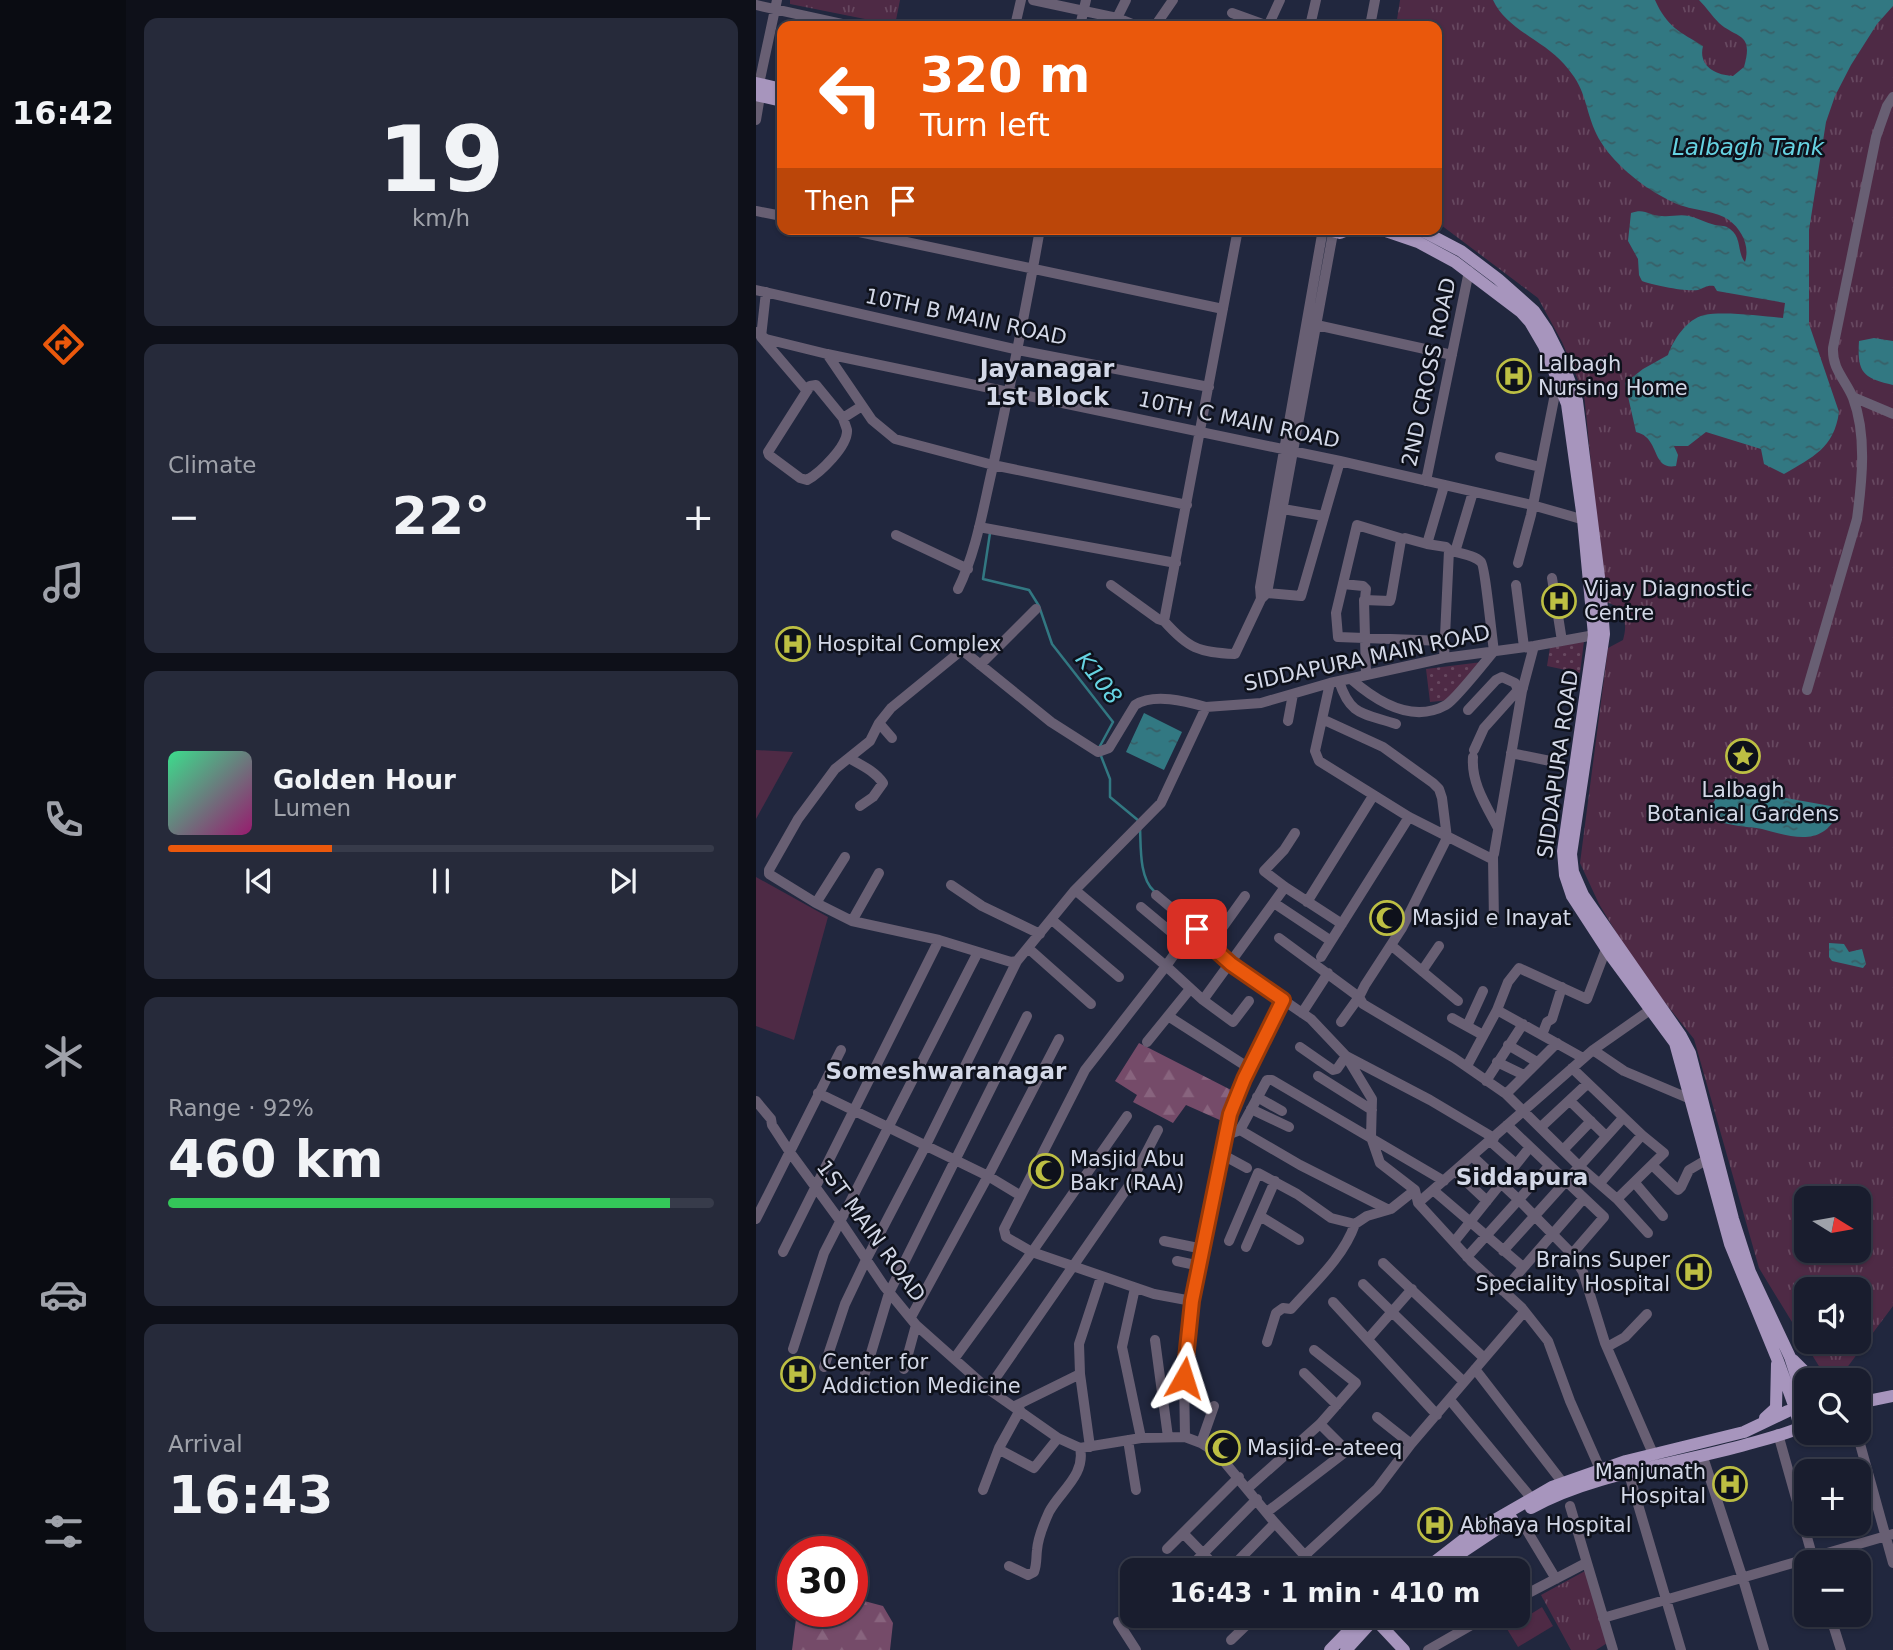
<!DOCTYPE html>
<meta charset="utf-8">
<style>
:root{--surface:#191d2e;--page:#262a3a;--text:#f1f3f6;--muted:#9fa2aa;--line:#373b4a;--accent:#ea580c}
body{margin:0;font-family:"DejaVu Sans",sans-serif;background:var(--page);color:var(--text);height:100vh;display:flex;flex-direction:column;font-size:26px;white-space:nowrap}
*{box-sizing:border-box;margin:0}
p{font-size:23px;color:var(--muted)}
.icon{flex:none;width:38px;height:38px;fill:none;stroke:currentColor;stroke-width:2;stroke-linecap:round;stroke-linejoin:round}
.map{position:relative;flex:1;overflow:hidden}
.panel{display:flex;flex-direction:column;gap:18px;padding:18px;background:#0e1019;width:630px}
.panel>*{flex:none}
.guide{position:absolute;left:21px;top:21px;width:665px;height:214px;border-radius:14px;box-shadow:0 2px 5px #0004,0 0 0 2px var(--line);background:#ea580c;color:#fff;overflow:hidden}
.needle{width:46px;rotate:101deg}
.tools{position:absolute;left:1038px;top:1186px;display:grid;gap:14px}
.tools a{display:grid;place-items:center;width:77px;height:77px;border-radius:14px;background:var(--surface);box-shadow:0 2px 5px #0004,0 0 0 2px var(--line);font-size:35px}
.speed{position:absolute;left:21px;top:1536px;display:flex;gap:14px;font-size:35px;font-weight:700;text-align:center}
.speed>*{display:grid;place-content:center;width:91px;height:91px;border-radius:50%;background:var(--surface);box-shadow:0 2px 5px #0004,0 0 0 2px var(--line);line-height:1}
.speed .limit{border:10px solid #d22;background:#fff;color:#111}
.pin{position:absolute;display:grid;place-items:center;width:60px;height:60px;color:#fff;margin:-30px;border-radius:14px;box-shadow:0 4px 10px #0006}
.me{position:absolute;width:77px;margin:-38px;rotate:6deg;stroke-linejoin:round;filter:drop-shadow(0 0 5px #0008)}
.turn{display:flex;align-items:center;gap:24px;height:147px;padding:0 28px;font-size:32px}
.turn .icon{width:91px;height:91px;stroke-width:2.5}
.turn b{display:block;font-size:49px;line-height:60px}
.then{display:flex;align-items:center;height:66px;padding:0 28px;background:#0003;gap:14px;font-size:26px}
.big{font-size:52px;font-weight:700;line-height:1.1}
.panel .widget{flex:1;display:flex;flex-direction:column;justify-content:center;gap:10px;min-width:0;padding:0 24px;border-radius:14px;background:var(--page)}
.panel .dial{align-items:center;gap:0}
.dial b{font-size:91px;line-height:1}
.song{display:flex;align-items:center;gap:21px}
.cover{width:84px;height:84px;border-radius:10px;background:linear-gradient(135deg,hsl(150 70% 55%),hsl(320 70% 35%))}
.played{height:7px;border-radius:4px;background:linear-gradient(90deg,var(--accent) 30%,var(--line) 30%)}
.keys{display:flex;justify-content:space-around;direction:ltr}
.heat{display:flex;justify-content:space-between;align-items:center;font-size:38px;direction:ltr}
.charge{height:10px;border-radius:5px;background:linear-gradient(90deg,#34c759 92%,var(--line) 0)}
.trip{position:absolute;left:364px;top:1558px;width:410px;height:70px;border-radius:14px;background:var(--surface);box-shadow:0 2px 5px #0004,0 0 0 2px var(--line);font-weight:700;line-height:70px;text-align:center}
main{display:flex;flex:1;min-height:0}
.menu{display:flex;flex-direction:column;width:126px;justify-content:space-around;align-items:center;background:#0a0c12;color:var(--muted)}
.menu .icon{width:49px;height:49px}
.menu .current{color:var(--accent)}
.menu b{font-size:32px;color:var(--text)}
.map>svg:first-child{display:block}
.grass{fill:#4e2a45}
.forest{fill:url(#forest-firs)}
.park{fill:url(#park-tufts);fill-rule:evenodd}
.garden{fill:url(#garden-dots)}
.water{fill:url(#water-ripples)}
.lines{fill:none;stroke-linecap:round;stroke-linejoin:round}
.stream{stroke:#327882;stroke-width:2.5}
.minor{stroke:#685f73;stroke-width:10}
.major{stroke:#a795bd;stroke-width:12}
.route-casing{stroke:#983908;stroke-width:18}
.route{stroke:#ea580c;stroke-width:12}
.labels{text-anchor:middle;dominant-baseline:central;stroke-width:5;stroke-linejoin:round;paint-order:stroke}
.street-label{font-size:21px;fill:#d3d8e7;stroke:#0e111b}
.poi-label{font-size:21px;fill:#d3d8e7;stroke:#0e111b;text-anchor:start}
.water-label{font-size:23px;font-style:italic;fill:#66d3e2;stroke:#0e111b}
.neighbourhood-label{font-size:23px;font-weight:bold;fill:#d3d8e7;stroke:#0e111b}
.quarter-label{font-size:24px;font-weight:bold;fill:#d3d8e7;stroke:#0e111b}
</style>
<main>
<nav class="menu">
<b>16:42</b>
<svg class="icon current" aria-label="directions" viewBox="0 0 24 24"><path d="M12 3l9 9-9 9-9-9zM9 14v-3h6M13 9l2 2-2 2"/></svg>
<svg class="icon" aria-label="music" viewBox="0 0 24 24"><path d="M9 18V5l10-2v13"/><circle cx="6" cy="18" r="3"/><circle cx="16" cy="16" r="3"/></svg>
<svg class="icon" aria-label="phone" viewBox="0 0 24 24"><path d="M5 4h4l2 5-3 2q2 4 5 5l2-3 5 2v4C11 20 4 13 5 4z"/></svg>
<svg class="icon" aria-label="climate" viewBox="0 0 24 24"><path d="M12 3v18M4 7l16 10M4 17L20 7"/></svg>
<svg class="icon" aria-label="car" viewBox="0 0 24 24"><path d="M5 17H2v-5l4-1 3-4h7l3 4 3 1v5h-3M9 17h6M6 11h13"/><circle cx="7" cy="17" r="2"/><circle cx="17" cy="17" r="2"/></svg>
<svg class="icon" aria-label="filters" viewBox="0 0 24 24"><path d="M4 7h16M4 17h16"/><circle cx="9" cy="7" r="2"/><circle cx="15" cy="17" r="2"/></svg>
</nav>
<section class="panel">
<div class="widget dial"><b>19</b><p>km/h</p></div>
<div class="widget"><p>Climate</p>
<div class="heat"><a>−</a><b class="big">22°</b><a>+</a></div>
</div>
<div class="widget">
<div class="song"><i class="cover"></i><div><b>Golden Hour</b><p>Lumen</p></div></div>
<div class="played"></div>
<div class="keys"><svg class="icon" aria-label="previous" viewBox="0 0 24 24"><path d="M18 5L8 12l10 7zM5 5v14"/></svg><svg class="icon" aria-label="pause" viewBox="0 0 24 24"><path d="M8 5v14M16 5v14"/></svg><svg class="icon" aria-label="next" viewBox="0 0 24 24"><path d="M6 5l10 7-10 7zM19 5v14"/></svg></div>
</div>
<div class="widget"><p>Range · 92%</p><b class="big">460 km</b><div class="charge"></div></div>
<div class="widget"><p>Arrival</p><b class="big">16:43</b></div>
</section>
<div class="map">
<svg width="1137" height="1650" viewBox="0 0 1137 1650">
<defs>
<pattern id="forest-firs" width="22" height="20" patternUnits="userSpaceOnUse" patternTransform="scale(1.75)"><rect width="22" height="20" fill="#754b69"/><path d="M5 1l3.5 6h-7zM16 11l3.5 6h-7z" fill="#88647e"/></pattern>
<pattern id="park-tufts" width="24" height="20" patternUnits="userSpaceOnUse" patternTransform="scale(1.75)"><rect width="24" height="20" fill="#4e2a45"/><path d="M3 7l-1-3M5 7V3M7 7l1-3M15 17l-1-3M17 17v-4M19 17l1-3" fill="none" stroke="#674860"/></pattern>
<pattern id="garden-dots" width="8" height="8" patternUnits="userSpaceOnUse" patternTransform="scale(1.75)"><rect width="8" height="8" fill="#4e2a45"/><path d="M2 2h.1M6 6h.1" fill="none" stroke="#674860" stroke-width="1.8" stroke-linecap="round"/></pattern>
<pattern id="water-ripples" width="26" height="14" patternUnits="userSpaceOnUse" patternTransform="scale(1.75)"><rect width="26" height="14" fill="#327882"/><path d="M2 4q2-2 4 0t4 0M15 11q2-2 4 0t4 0" fill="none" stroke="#385f67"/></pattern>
</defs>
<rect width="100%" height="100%" fill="#21273e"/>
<path class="grass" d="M0,750L37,752L0,819Z
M0,877L72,917L38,1040L0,1026Z
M786,1607L797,1626L762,1647L751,1629Z"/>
<path class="forest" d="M383,1043L479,1092L466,1121L430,1105L417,1123L377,1102L381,1095L359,1081Z
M97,1598L127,1606L137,1623L134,1650H36L40,1619L46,1612H96Z"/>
<path class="park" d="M34,0H144L139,25L34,4Z
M644,0H1137V1306L1081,1381H1072L1003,1268L938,1039L883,970L843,904L824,863L852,648L867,640C872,624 869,606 849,602L828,394L806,342L782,298L681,222V26H640ZM1050,1199H1102V1251H1050ZM1050,1290H1102V1342H1050Z
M829,1571L853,1642L840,1650H815L785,1595Z"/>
<path class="garden" d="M828,641L824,673L791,666L794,647Z
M726,662L695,700L674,702L670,669Z"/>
<path class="water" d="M737,0H899C911,27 924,32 947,46C942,66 959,75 977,76L988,67C998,32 981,39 963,23C956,16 950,7 943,0H1137V6L1121,24L1095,65L1079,96L1070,122L1053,230V324L1083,412C1078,448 1057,457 1028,474L1008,464L1005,449L950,432L932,446H918L922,455L920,466C899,470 902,447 890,437C887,434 883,433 880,432L869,383L887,369L912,355C917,340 931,319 948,315C968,311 1006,316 1027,318L1029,303L961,291L958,286C950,285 949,288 942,290C930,292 897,285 886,281L883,275L882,259L872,241L875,213C890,208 892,216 906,216C915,217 923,214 933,216C942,218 950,223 959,225C965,226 969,225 974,229C986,237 981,253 989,262C994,246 986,230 973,220C960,211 942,211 927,206C918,204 892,189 885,183C868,171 847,150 839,131C827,102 831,90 808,64C787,40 750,29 737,0Z
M1118,338L1137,341V385C1107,378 1101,373 1103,341Z
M388,713L426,732L408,770L370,752Z
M984,794L1030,798L1080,807L1083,812C1066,848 1037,837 1006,829C992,825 937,828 961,797Z
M1073,943L1088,944L1093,952L1106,949L1110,964L1107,968L1076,961L1073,957Z"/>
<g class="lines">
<path class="stream" d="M234,533L227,579L273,590L283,606L296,644L357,722L344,746
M345,756L354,779V797L383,821
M384,828C385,846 383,878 398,891"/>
<path class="minor" d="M277,0L361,18L381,26
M0,5L95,26
M476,13L512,26
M361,18L370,0
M259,26L265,0
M324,26L330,0
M399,26L417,0
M512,26L524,0
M554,26L560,0
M614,26L619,0
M3,84L21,0
M0,120L4,96
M0,211L26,216
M89,229L467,309
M0,290L262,350L453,387
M10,292L5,337L51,391
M556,324L696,355
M0,332L10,339L71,354L584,461L776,505L832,521
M71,354L116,420L139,439L237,465L431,505
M1097,397L1137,414
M87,418C88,422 90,426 91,430C92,446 64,473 51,480L44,478L13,455L12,452L54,386L60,385L87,418L106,406
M744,457L784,467
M670,481L713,271
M688,486L671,544L690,547L693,550L688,658
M527,509L568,516
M223,527L420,563
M140,535L212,569
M647,539L601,525L580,613L582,637L688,641
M699,552L717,492
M762,563L775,515L802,379
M796,578L806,641
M587,584L607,586L610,589L609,599
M355,585L402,619L408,621L482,229
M760,585L768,647
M202,589C221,550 227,508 237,466C254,387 270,308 284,229
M511,593L545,596L584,461
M505,599L504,587L567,229
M408,621C433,649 442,652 479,654L505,599L511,593L577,233
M205,644L206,650L295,722L342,752L353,748L379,705C398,693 429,701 450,707
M206,650L135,708L123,723L114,741L79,769L42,819L13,870V874L60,903L96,921L183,940L255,962L261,961
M224,665L280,609
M610,675L608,600L634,601L635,598L645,540L649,538L671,544
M595,679C620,701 656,724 690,705C699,700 729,662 738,651C736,639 729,566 725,562C719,555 701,553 693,550
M583,681C594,716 607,713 640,724
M574,683L559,751L563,761L653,817L734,858L738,854L766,691L778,646
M1051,690L1101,519C1106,481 1111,435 1097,398C1090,380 1076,370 1077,348L1120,137L1131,106L1137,97
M712,710L740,680L746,677L759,683L762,690
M566,719L627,747L677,783L683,789L686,798L691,838L646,928L609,985L603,997L607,1004L698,1058L750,1094L824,1167L861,1199L892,1233
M532,721L537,694
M123,723L136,738
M718,750L728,728L762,690L767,688
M755,753L799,762
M717,757C715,783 730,805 742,828
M93,758C105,765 119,771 127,783L117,797L104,806
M539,833L528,850L508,871L529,887L586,924
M737,857L738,923
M195,885L226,906L284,934
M319,890L410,966L427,942L385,907
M400,895L456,942
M489,896L456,942L455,946L475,964L555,1019L590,1056L616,1099L615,1137L624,1163L659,1190L662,1203L715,1261L766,1308L792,1341L814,1401L844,1469
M551,902L617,796
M60,903L89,857
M518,903L575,941
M296,920L363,977
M96,921L123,873
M523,938L603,997L585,1022
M636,946L702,1001
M272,948L335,1004
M565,957L653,817
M666,971L683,946
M447,1000L477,1022L493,1001
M741,1010L752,982L763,968L831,999L850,949L854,946
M546,1013L572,973
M412,1016L493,1068
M696,1018L727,1035
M711,1026L727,991
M786,1035L791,1022L796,1019L806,987
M391,1042L434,989
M752,1045L781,1062
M544,1047L577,1070L581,1069L590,1056L674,1100L738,1138
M837,1050L868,1071L939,1101
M741,1062L768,1075
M711,1066L741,1010L827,1058
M816,1068L886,1135L908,1153L861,1199
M562,1076L616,1110
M730,1081L767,1024
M62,1093L232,1176L265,1196
M750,1094L801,1043
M501,1097L526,1111
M0,1101L15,1119L16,1125L33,1151L85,1222L128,1286L160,1325L232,1389L302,1438L324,1448L385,1438L429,1437L445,1443L461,1453L519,1523L562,1570
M814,1101L850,1136
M495,1109L533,1127
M371,1116L276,1252L398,1294L436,1301L428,1378L429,1437
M751,1125L848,1217L816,1254L827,1272L849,1343L898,1456
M785,1127L831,1084
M484,1130L544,1165L631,1209H635L659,1190
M471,1135C478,1087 506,1043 527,1000
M734,1141L760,1164
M808,1149L835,1121
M467,1155L491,1168
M716,1156L763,1200L816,1254
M896,1165L922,1190L925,1187L933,1170L950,1160
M699,1171L731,1201
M844,1183L886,1135
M879,1183L907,1216
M677,1190L767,1267
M662,1203L837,1050L894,1010
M504,1216L543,1240
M0,1219L85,1050
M408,1241L447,1249
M473,1241L502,1173L541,1194L575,1218L599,1224L611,1216L635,1209
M698,1242L774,1147
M490,1247L519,1181
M747,1251L867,1118
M27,1252L183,940
M711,1257L793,1166
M421,1261L444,1266
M627,1263L727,1357
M607,1284L708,1382
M379,1288L366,1347L385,1438
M747,1291L828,1198
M436,1301L471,1135L484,1130L511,1080H516L688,1181
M577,1302L681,1415
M155,1317L232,1176L303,1039
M612,1339L656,1289
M399,1340L412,1437
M511,1342L520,1313L527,1308L535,1309C558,1283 587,1258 599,1224
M851,1347L869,1337L891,1314
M37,1349L68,1253L222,952
M198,1359L276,1252L250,1237L248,1229L329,1070L410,966L447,1000L529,887
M68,1367L89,1304L110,1260L169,1147L261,961L319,890L405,803L450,707L505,703L574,683L688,658L778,646L844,634
M148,1369L160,1325
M719,1369L807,1483
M109,1373L133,1293L271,1016
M548,1373L581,1405
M324,1374L323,1344L345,1277
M232,1389L374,1184L402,1130
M694,1400L776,1499
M259,1406L324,1374L334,1447
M621,1417L655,1444
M1101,1433L1137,1563
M1022,1434L1058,1562
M372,1440L380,1490
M445,1443L458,1406
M244,1450L278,1468L302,1438
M947,1457L987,1579L1008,1650
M873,1474L925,1650
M492,1488L564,1424L600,1383L558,1350
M227,1490L243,1448L264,1410
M814,1506L857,1650
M511,1512L588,1453V1448L564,1424
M770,1529L800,1579
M427,1533L463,1570
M411,1549L483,1477
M548,1556L621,1489L655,1444L768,1312
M253,1566L272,1575L278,1572C281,1564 280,1558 281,1550C282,1538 288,1523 293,1512C304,1491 330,1475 324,1448
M702,1569V1570
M431,1570L501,1499
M473,1570L519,1523
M761,1599L830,1563
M1074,1615L1085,1650
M847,1618L1137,1534
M362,1622L380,1650
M475,1640L501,1615
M672,1650L733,1615"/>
<path class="major" d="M0,83L26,89
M0,95L26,101
M569,229L584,233L594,229
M624,229L662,242L699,262L765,312L774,322L788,346L811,404L827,519L838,635L807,851L809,875L816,896L855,956L919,1043L974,1244L1022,1361L1039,1408L1044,1428
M663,229L705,251L742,279L778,311L791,330L803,354L821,401L844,585L848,634L815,854L817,872L827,895L925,1036L934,1053L977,1219L994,1272L1034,1357L1050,1406
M1037,1360L1058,1381
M1102,1403L1137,1396
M1009,1418L1020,1408L1021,1364
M775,1508C837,1473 923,1464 992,1444C1010,1439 1031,1434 1048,1426
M693,1561L756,1519
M668,1570L716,1533L796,1487L870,1461L988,1432L1032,1411L1046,1407
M615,1615L648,1650
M574,1650L608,1615
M590,1650L622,1615"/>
</g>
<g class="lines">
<g class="route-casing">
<path id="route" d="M428,1378L436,1301L474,1114L488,1079L527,1000L475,964L455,946L456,942L441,929"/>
</g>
<use href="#route" class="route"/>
</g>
<defs>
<g id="hospital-ring" transform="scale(1.75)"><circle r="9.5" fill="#0e111b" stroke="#bdbf43" stroke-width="1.5"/><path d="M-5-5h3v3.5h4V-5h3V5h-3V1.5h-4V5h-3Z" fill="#bdbf43"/></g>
<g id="sight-ring" transform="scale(1.75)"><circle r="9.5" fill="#0e111b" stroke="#bdbf43" stroke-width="1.5"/><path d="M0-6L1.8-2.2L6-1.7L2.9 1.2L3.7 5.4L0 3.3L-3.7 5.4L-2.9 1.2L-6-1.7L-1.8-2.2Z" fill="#bdbf43"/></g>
<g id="mosque-ring" transform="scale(1.75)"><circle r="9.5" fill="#0e111b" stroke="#bdbf43" stroke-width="1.5"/><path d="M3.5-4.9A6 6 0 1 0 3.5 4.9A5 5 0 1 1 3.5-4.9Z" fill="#bdbf43"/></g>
</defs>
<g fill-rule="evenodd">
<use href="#hospital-ring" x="758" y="376"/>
<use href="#hospital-ring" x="803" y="601"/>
<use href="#hospital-ring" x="37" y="644"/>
<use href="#sight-ring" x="987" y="756"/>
<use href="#mosque-ring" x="631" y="918"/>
<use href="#mosque-ring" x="290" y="1171"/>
<use href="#hospital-ring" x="938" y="1272"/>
<use href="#hospital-ring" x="42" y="1374"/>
<use href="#mosque-ring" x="467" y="1448"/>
<use href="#hospital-ring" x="974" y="1484"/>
<use href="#hospital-ring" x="679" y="1525"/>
</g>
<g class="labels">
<g class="street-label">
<text transform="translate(210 317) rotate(12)">10TH B MAIN ROAD</text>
<text transform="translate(673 372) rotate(-78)">2ND CROSS ROAD</text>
<text transform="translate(483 420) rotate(12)">10TH C MAIN ROAD</text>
<text transform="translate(611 658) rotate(-12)">SIDDAPURA MAIN ROAD</text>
<text transform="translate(802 764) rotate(-82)">SIDDAPURA ROAD</text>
<text transform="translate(115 1231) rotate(54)">1ST MAIN ROAD</text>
</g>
<g class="poi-label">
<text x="782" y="364">Lalbagh<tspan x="782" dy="24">Nursing Home</tspan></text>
<text x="828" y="589">Vijay Diagnostic<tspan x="828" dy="24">Centre</tspan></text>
<text x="61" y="644">Hospital Complex</text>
<text x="987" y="790" text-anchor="middle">Lalbagh<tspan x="987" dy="24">Botanical Gardens</tspan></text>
<text x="656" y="918">Masjid e Inayat</text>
<text x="314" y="1159">Masjid Abu<tspan x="314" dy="24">Bakr (RAA)</tspan></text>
<text x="914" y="1260" text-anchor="end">Brains Super<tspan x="914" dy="24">Speciality Hospital</tspan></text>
<text x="66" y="1362">Center for<tspan x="66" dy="24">Addiction Medicine</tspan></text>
<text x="491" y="1448">Masjid-e-ateeq</text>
<text x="950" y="1472" text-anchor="end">Manjunath<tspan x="950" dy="24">Hospital</tspan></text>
<text x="704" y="1525">Abhaya Hospital</text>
</g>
<g class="water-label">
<text x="992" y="147">Lalbagh Tank</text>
<text transform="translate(343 678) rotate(52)">K108</text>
</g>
<g class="neighbourhood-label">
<text x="190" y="1071">Someshwaranagar</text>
<text x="766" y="1177">Siddapura</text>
</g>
<g class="quarter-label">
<text x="291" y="369">Jayanagar<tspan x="291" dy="28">1st Block</tspan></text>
</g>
</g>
</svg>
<div class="tools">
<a><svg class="needle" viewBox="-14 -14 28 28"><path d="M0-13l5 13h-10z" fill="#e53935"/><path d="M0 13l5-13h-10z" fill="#9fa2aa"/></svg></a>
<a><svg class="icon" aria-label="sound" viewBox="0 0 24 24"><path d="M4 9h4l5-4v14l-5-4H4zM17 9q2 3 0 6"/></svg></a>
<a><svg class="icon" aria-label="search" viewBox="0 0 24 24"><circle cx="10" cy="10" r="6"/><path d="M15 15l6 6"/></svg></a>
<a>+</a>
<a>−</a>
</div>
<div class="speed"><div class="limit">30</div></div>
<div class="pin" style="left:441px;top:929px;background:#d93025"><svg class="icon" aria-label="arrive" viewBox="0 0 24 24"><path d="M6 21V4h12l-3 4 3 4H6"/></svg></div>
<svg class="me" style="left:428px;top:1378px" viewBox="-20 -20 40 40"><path d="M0-17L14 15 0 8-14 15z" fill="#ea580c" stroke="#fff" stroke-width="4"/></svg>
<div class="trip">16:43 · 1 min · 410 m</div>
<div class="guide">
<div class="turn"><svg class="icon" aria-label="left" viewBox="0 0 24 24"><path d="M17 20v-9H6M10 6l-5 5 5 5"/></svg><div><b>320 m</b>Turn left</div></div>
<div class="then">Then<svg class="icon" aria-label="arrive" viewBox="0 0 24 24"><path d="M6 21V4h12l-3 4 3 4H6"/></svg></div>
</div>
</div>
</main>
